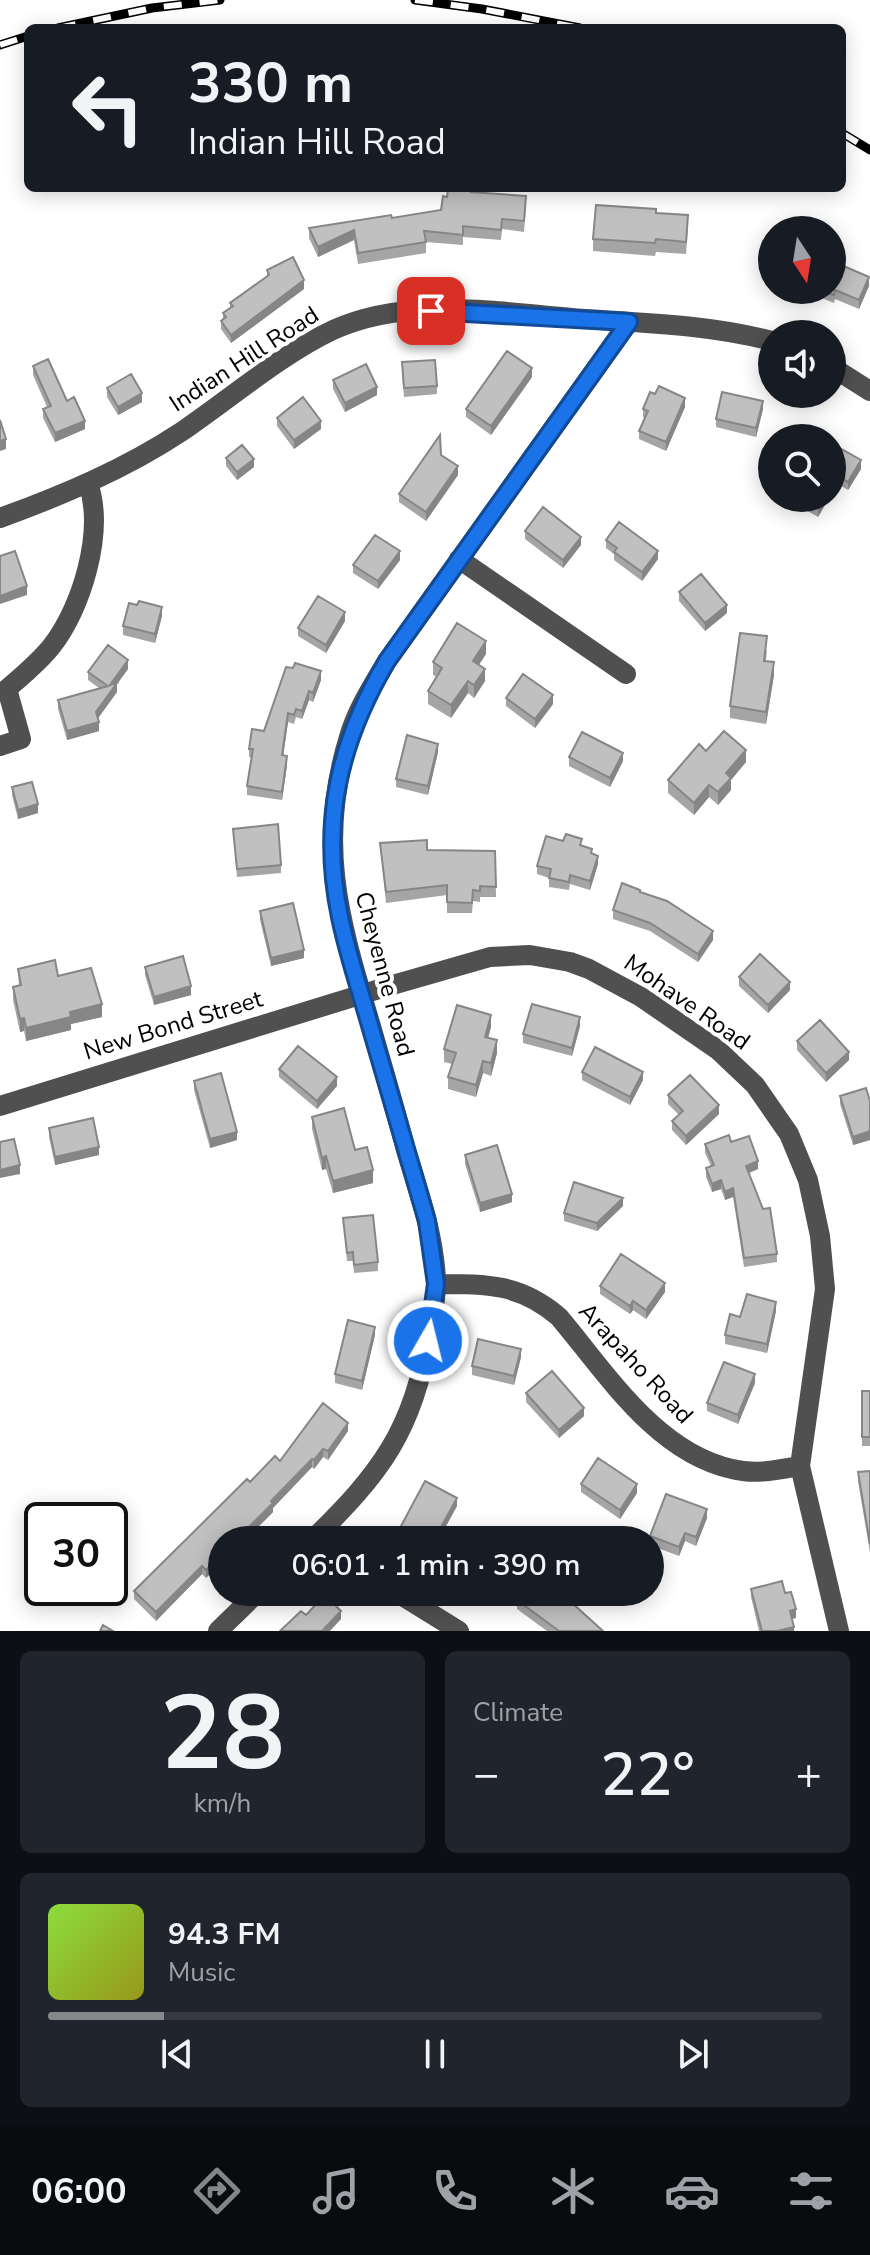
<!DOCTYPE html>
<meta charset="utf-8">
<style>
:root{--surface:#171b24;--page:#20242c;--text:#f1f3f6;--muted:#9ea1a6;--line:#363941;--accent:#858687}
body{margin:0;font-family:"Nunito Sans",sans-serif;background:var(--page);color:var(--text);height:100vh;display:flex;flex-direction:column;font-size:30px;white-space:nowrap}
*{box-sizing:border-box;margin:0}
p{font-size:26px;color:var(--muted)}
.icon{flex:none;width:44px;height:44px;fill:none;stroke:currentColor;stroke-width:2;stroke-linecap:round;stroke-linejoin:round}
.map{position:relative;height:1631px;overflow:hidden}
.panel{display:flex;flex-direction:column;gap:20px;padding:20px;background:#0d0f14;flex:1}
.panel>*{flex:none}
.hud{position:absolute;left:24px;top:24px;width:822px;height:168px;border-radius:12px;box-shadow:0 4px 20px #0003;background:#171b24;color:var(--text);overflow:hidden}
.needle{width:52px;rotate:168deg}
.fabs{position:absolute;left:758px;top:216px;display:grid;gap:16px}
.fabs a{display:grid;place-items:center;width:88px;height:88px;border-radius:50%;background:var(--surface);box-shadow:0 4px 20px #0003;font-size:40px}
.speed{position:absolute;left:24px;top:1502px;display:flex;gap:16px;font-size:40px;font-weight:700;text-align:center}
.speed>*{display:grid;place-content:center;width:104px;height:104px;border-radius:50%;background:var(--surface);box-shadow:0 4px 20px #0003;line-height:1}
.speed .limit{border:4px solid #111;border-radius:12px;background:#fff;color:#111}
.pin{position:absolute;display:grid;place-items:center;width:68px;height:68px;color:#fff;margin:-34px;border-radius:16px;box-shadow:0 4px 12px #0006}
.me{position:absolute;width:88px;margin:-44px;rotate:8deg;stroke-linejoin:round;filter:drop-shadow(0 0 6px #0008)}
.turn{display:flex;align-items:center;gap:28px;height:168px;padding:0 32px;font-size:36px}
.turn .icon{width:104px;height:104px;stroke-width:2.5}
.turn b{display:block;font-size:56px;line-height:68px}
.big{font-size:60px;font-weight:600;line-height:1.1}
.panel .tile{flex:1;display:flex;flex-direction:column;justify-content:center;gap:12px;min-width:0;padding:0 28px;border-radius:12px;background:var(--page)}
.panel .dial{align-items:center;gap:0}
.dial b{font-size:104px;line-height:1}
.song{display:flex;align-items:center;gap:24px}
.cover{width:96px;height:96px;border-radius:12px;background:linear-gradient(135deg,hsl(90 70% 55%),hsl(60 70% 35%))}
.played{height:8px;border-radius:4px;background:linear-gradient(90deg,var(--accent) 15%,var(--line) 15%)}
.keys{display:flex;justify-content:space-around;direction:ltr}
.heat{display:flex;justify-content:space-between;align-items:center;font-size:44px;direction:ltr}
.panel .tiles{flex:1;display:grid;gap:20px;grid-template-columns:1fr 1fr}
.tile:last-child{grid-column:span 2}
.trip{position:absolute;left:208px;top:1526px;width:456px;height:80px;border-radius:40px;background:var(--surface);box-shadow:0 4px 20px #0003;font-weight:600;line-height:80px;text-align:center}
.tabs{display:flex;height:128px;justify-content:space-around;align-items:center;background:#090b0e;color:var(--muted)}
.tabs .icon{width:56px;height:56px}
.tabs .on{color:var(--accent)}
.tabs b{font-size:36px;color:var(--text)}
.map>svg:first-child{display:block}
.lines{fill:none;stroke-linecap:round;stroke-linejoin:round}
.minor{stroke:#505050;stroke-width:20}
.rail-casing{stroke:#000;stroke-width:9}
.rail{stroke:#fff;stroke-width:6;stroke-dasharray:18;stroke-linecap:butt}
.wall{fill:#a5a5a5}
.shaded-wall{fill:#868686}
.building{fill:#c0c0c0;stroke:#868686;stroke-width:2}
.route-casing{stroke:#114b97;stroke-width:20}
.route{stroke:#1a73e8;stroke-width:14}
.labels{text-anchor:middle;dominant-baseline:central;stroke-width:8;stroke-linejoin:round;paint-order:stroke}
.street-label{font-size:24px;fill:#000;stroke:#fff}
</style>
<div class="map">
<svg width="870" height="1631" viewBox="0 0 870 1631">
<rect width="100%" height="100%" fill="#fff"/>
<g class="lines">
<path class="minor" d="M832,367L870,391
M0,518C63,495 125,469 181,432C228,400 282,354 333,330C409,295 504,313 585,319C648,323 711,325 772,341
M459,559L626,674
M0,746L21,739L7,689C22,676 38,663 51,647C82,608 105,531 88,483
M0,1106L389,986L490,957L530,955L570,962L589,969L641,997L718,1050L755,1085L789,1134L808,1180L820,1236L825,1289L800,1466L839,1631
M436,1284C485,1284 520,1283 559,1317C607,1374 656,1452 732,1469C755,1475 777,1470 800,1466
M312,1540C380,1474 414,1430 429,1334C432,1317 437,1298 436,1280C434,1235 419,1193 406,1150C394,1105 381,1061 368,1016C338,916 317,840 349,737C357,709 373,685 387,661L629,322
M396,1592L459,1631
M218,1631L258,1592"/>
<g class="rail-casing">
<path id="rail" d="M415,0L482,9L580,28
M58,28L152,8L220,0
M0,45L28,36
M842,133L870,150"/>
</g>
<use href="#rail" class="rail"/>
</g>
<path class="wall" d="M472,192L526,207L524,232L502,229L501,240L463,237V245L426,242V253L358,264L354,240L318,257L309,238V228L392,218L441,210L447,197Z
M656,213L688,228L686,254L656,252L655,256L593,251V239Z
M267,270L304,289L231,343L221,329V321L223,319V313L230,308V303L267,276Z
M869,286L859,309L835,299L834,303L802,290H832Z
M33,366L67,401L85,429L55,442L43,418V409L47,407L33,375Z
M402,371L437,386V394L404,397Z
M532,377L491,435L466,417V409Z
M333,380L377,395L345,412L333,389Z
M107,388L142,402L118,415L107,397Z
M685,407L666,451L639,439V431L645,418L643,417V409Z
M763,409L756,437L716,427V419Z
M277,418L321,429L294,449L277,426Z
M441,455L458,475L426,521L399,502V494Z
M226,458L254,467L237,480L226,466Z
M832,458L861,469L848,490L836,483L832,492Z
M792,498H829L818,517L792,502Z
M525,531L581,545L563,568L525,539Z
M606,540L658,559L642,581L614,560V554L606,548Z
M400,560L378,589L353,573V565Z
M679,592L727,613L705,631L679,601Z
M162,616L155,643L123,635V626Z
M345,621L326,653L298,636V628Z
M767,649L766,661L774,675L766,724L730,718V706Z
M486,654L479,665L485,681L474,698L468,693L451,718L428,704V691L437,677L433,675V662Z
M293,668L321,680L313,702L309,700L302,719L296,717L294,724L288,722L283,756L287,765L282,800L247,795V786L252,758L249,757V749L264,731Z
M128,669L117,684V692L98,718L99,731L67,740L58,709V700L99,688L88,680V672Z
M506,698L553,704L535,728L506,706Z
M706,751L746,762L731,780V790L718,805L709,797L694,815L668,793V780Z
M438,752L428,795L396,787V779Z
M569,757L623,761L610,787L569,766Z
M12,787L38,813L18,819L12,795Z
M233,829L281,865V873L237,877Z
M563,841L582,845L592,854L598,864L590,890L570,884L569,890L549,887V878L537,874V866Z
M380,843L427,850L495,851L496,897H480V902L473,901L472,913H447V895L386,903Z
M640,892L713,940L698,962L650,931L613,919V910Z
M260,911L304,958L271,966L260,920Z
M145,967L191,995L154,1005L145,975Z
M18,969L58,976L102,1017L71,1024V1030L26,1041L24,1031L20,1032L13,1000V987L19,986Z
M739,977L790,990L768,1013L739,986Z
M580,1026L572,1056L523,1043V1034Z
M491,1027L488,1038L497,1053L491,1076L483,1073L476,1097L448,1089V1077L452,1064L444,1062V1049Z
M797,1041L849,1060L826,1082L797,1050Z
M279,1069L337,1086L317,1109L279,1077Z
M582,1072L643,1080L630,1105L582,1080Z
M194,1081L237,1140L210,1148L194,1090Z
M668,1095L719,1114L686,1145L672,1130V1121L679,1115L668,1104Z
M840,1096L870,1101V1140L853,1145L840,1104Z
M312,1117L355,1150L373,1183L333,1193L326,1169L322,1170L312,1129Z
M49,1128L99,1155L55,1165L49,1137Z
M731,1142L758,1169L749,1173L777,1254V1262L744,1267L733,1197L725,1200L721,1189L712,1192L706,1177V1168L711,1166L705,1153V1144Z
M465,1155L512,1202L480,1212L465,1164Z
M623,1206L597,1231L564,1221V1213Z
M343,1218L378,1262V1271L354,1273L353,1261H347Z
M600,1286L665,1292L646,1319L633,1310L630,1314L600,1294Z
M776,1311L767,1353L725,1344V1335L740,1317Z
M375,1335L362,1390L335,1383V1374Z
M521,1357L514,1385L472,1375V1366Z
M755,1383L738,1424L707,1411V1403Z
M862,1391H870V1446H862Z
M526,1393L584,1416L559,1438L526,1402Z
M348,1431L328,1460L323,1457L314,1469L312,1467L273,1508V1512L245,1540H222V1562L206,1578L202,1574L156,1621L134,1599V1591L250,1482L280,1461Z
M870,1471V1553L858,1481V1472Z
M581,1484L637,1493L620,1519L581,1492Z
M457,1506L445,1528L471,1540H408L400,1536V1528Z
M707,1518L696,1546L685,1541L679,1556L650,1545V1536Z
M751,1589L785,1593L796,1618L792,1619L794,1631H759L751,1597Z
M494,1592H560L603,1631H547L517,1609V1603Z"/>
<path class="shaded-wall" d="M354,230V240L318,257V247Z
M869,277V286L859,309V300Z
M304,280V289L231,343V335Z
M532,368V377L491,435V426Z
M377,387V395L345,412V403Z
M142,393V402L118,415V407Z
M685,398V407L666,451V442Z
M763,401V409L756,437V428Z
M85,421V429L55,442V433Z
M321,421V429L294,449V440Z
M6,439V449L0,451V441Z
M254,459V467L237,480V472Z
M861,460V469L848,490V482Z
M458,466V475L426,521V512Z
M836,477V485L832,492V484Z
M824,498H829L818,517V508Z
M581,537V545L563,568V560Z
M400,551V560L378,589V581Z
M658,551V559L642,581V572Z
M27,586V595L0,604V596Z
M727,605V613L705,631V623Z
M162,607V616L155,643V634Z
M345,612V621L326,653V645Z
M486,641V654L473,673V661Z
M128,660V669L117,684V692L96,721V712L110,685Z
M774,662V675L766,724V712Z
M485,669V681L474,698V685Z
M321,671V680L313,702V693Z
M468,681V693L451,718V705Z
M309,691V700L302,719V711Z
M553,695V704L535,728V719Z
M288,713V722L282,764V755Z
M99,722V731L67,740V731Z
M438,744V752L428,795V786Z
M746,750V762L731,780V790L718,805V792L726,773Z
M623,753V761L610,787V778Z
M287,756V765L282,800V792Z
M709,785V797L694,815V803Z
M38,804V813L18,819V810Z
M598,856V864L590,890V881Z
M713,931V940L698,962V954Z
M304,950V958L271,966V958Z
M790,982V990L768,1013V1005Z
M191,986V995L154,1005V997Z
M102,1004V1017L71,1024V1030L26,1041V1028L70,1012Z
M491,1015V1027L485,1049V1037Z
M580,1017V1026L572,1056V1048Z
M24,1018V1031L20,1032V1019Z
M497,1040V1053L491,1076V1063Z
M849,1052V1060L826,1082V1073Z
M483,1061V1073L476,1097V1085Z
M643,1072V1080L630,1105V1097Z
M337,1077V1086L317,1109V1101Z
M719,1105V1114L686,1145V1136Z
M870,1131V1140L853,1145V1137Z
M237,1132V1140L210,1148V1139Z
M99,1147V1155L55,1165V1157Z
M326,1156V1169L322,1170V1158Z
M758,1161V1169L746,1174V1166Z
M20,1165V1174L0,1178V1170Z
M373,1170V1183L333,1193V1181Z
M721,1180V1189L712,1192V1184Z
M733,1188V1197L725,1200V1192Z
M512,1194V1202L480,1212V1203Z
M623,1198V1206L597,1231V1223Z
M665,1283V1292L646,1319V1310Z
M633,1301V1310L630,1314V1306Z
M776,1302V1311L767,1353V1344Z
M375,1327V1335L362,1390V1381Z
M521,1349V1357L514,1385V1376Z
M755,1374V1383L738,1424V1415Z
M584,1408V1416L559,1438V1430Z
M348,1423V1431L328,1460V1451Z
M323,1449V1457L314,1469V1460Z
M312,1459V1467L273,1508V1512L245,1540H236Z
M637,1484V1493L620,1519V1510Z
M457,1498V1506L441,1535V1527Z
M707,1509V1518L696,1546V1537Z
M685,1533V1541L679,1556V1547Z
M222,1554V1562L206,1578V1570Z
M202,1566V1574L156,1621V1612Z
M796,1609V1618L790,1619V1611Z
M341,1611V1619L330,1631H322Z
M794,1627V1631H777Z"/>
<path class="building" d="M448,188H472L471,192L526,196L524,221L502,219L501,230L463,226V235L424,231L426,242L358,253L354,230L318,247L309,228L391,215L392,218L441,210L443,196L447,197Z
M596,205L656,209V213L688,215L686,242L656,239L655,243L593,239Z
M293,257L304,280L231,335L221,321L226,317L223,313L233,306L230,303L269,275L267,270Z
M832,261L869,277L859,300L835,290L834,295L822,290H832Z
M507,351L532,368L491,426L466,409Z
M48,359L67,401L74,397L85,421L55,433L43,409L51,406L33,366Z
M435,360L437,386L404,388L402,362Z
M366,364L377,387L345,403L333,380Z
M131,374L142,393L118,407L107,388Z
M659,386L685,398L666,442L639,431L648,411L643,409L650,392L655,394Z
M722,392L763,401L756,428L716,419Z
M303,397L321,421L294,440L277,418Z
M0,420L6,439L0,441Z
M440,435L441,455L458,466L426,512L399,494Z
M242,445L254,459L237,472L226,458Z
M838,447L861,460L848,482L832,472V458Z
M801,498H824L818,508Z
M543,507L581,537L563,560L525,531Z
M619,522L658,551L642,572L614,552L617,548L606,540Z
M375,535L400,551L378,581L353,565Z
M15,551L27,586L0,596V556Z
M701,574L727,605L705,623L679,592Z
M318,596L345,612L326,645L298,628Z
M139,601L162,607L155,634L123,626L129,603L137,605Z
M457,623L486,641L473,661L485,669L474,685L468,681L451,705L428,691L442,668L433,662Z
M740,633L767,636L764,661L774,662L766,712L730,706Z
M108,645L128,660L110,685L117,683L96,712L99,722L67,731L58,700L108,686L88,672Z
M295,663L321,671L313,693L309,691L302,711L296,709L294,715L288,713L282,755L287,756L282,792L247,786L253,749H249L252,729L264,731L286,667L293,668Z
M523,674L553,695L535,719L506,698Z
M724,731L746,750L726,773L731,778L718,792L709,785L694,803L668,780L699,744L706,751Z
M582,732L623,753L610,778L569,757Z
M407,735L438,744L428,786L396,779Z
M32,782L38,804L18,810L12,787Z
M278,824L281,865L237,869L233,829Z
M566,834L582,839L580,845L592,849L591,853L598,856L590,881L570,875L569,882L549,878L551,869L537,866L546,836L563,841Z
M427,840V850L495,851L496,887L480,886V891L473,890L472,903L447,902V885L386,892L380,843Z
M622,883L640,890V892L667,901L713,931L698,954L650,923L613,910Z
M293,903L304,950L271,958L260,911Z
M760,954L790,982L768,1005L739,977Z
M183,956L191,986L154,997L145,967Z
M55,960L58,976L91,968L102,1004L70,1012L71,1017L26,1028L24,1018L20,1019L13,987L21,985L18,969Z
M532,1004L580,1017L572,1048L523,1034Z
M457,1005L491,1015L485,1037L497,1040L491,1063L483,1061L476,1085L448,1077L456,1053L444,1049Z
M820,1020L849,1052L826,1073L797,1041Z
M298,1046L337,1077L317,1101L279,1069Z
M595,1047L643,1072L630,1097L582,1072Z
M221,1073L237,1132L210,1139L194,1081Z
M690,1075L719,1105L686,1136L672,1121L683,1111L668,1095Z
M866,1088L870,1101V1131L853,1137L840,1096Z
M344,1108L355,1150L367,1147L373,1170L333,1181L326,1156L322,1158L312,1117Z
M93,1118L99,1147L55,1157L49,1128Z
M729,1135L731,1142L749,1136L758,1161L746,1166L763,1209L770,1208L777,1254L744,1258L733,1188L725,1192L721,1180L712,1184L706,1168L714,1165L705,1144Z
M14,1139L20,1165L0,1170V1142Z
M497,1145L512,1194L480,1203L465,1155Z
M574,1182L623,1198L597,1223L564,1213Z
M373,1215L378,1262L354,1265L353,1252L347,1253L343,1218Z
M621,1254L665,1283L646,1310L633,1301L630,1306L600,1286Z
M747,1294L776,1302L767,1344L725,1335L730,1314L740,1317Z
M348,1320L375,1327L362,1381L335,1374Z
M478,1339L521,1349L514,1376L472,1366Z
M724,1362L755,1374L738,1415L707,1403Z
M552,1371L584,1408L559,1430L526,1393Z
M862,1391H870V1437H862Z
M323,1403L348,1423L328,1451L323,1449L314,1460L312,1459L271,1501L273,1503L236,1540H222V1554L206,1570L202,1566L156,1612L134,1591L247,1479L250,1482L275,1456L280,1461Z
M598,1458L637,1484L620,1510L581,1484Z
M870,1471V1544L858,1472Z
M425,1481L457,1498L441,1527L471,1540H424L400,1528Z
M666,1494L707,1509L696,1537L685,1533L679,1547L650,1536Z
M782,1581L785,1593L791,1592L796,1609L790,1611L794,1627L777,1631H762L751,1589Z
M512,1592H560L603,1631H559L517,1600L520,1596Z
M325,1595L341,1611L322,1631H280L301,1611L306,1615Z
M103,1625L113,1631H100Z"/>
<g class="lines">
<g class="route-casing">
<path id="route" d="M428,1341L436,1284L427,1221C408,1154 388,1088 369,1022C359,987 347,952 340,917C320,822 339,743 387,661L629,322L431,311"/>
</g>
<use href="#route" class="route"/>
</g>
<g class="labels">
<g class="street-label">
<text transform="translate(244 359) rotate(-33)">Indian Hill Road</text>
<text transform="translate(385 974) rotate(75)">Cheyenne Road</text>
<text transform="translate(687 1002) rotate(35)">Mohave Road</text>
<text transform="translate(173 1025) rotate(-17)">New Bond Street</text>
<text transform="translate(636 1363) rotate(47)">Arapaho Road</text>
</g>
</g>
</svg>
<div class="fabs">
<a><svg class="needle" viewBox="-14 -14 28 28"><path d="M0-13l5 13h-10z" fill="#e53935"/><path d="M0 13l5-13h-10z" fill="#9ea1a6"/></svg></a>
<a><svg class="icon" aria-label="sound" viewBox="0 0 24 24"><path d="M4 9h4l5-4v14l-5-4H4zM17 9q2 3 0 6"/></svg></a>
<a><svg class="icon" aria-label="search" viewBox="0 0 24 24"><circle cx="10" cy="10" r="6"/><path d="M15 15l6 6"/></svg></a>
</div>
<div class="speed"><div class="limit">30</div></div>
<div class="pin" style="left:431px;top:311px;background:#d93025"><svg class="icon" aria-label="arrive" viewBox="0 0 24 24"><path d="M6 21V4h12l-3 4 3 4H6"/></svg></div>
<svg class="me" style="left:428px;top:1341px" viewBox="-20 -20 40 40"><circle r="17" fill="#1a73e8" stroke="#fff" stroke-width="3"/><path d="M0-11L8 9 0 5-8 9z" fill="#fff"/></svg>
<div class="trip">06:01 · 1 min · 390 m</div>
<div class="hud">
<div class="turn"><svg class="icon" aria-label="left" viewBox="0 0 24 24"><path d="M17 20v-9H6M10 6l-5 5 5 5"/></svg><div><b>330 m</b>Indian Hill Road</div></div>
</div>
</div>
<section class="panel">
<div class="tiles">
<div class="tile dial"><b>28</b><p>km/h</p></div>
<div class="tile"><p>Climate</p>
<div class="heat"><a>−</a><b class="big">22°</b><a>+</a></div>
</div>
<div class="tile">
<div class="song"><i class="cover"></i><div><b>94.3 FM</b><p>Music</p></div></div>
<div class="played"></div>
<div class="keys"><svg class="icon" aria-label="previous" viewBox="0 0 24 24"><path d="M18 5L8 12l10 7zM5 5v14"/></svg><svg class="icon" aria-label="pause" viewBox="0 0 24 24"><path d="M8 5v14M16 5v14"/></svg><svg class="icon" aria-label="next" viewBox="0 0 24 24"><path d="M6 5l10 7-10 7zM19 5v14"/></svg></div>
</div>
</div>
</section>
<nav class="tabs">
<b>06:00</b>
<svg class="icon on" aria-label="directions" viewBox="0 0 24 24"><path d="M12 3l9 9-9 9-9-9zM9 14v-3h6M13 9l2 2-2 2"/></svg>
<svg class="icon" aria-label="music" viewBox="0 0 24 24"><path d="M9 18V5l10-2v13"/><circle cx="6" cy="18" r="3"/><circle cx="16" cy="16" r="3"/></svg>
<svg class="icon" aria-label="phone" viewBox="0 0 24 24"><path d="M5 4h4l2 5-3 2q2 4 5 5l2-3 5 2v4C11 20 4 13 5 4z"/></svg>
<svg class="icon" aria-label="climate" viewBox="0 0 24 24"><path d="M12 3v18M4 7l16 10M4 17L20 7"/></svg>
<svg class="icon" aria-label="car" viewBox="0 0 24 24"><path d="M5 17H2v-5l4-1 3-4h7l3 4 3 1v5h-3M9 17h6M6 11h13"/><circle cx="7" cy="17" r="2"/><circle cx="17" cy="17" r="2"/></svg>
<svg class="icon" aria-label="filters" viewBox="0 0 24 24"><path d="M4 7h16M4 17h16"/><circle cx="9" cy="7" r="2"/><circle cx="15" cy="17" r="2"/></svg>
</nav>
